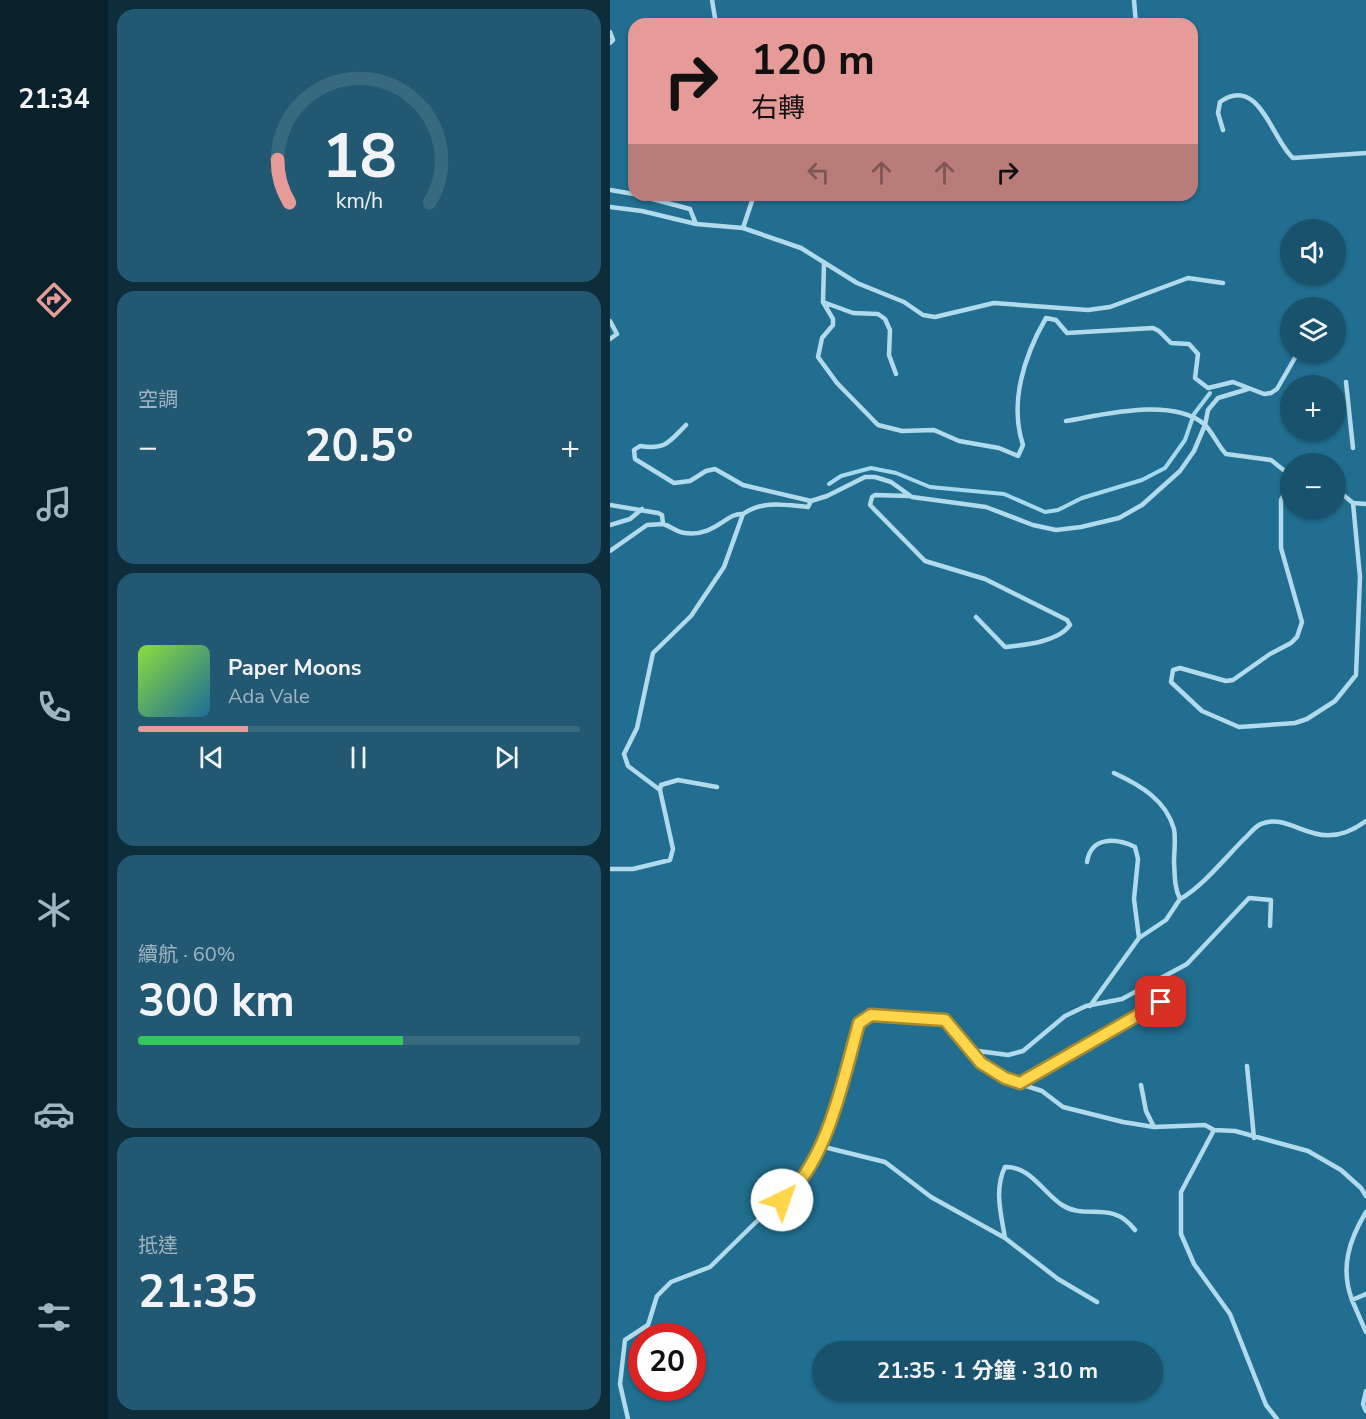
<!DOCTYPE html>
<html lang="zh-TW">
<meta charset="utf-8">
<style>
:root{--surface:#19526c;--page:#225872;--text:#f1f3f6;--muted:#9fb6c2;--line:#37697f;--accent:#e69b98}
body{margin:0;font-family:"Nunito Sans","Noto Sans TC",sans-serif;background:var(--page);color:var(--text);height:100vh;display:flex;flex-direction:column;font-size:22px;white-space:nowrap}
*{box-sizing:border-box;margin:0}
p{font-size:20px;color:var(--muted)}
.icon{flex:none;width:33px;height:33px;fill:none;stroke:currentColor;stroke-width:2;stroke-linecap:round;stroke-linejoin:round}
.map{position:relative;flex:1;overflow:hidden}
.drawer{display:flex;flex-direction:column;gap:9px;padding:9px;background:#0e2d3b;width:502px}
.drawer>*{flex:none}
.top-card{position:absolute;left:18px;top:18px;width:570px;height:183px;border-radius:18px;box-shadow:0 2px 4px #0004;background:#e69b98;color:#111;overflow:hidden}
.tools{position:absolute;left:670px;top:219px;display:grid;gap:12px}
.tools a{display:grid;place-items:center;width:66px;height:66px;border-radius:50%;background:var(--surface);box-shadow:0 2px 4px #0004;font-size:30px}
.speed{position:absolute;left:18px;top:1323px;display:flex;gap:12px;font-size:30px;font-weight:700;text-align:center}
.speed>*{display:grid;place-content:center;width:78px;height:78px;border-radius:50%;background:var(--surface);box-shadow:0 2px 4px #0004;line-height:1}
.speed .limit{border:9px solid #d22;background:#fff;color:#111}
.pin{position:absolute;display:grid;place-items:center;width:51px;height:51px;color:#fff;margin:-26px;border-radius:12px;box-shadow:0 3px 9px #0006}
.me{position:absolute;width:66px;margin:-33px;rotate:42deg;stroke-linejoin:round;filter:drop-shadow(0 0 4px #0008)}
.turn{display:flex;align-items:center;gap:21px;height:126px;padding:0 24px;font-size:27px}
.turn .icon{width:78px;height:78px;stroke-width:2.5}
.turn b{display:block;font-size:42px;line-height:51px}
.lanes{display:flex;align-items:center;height:57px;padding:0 24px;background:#0003;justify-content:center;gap:30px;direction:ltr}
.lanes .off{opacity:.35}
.big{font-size:45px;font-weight:700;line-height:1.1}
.drawer .tile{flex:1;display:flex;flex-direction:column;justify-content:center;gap:9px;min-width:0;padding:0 21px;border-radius:18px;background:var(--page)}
.drawer .dial{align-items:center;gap:0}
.dial svg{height:156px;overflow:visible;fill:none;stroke:var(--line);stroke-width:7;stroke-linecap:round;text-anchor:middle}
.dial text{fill:var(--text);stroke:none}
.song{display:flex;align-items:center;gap:18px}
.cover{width:72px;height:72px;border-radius:9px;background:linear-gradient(135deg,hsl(90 70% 55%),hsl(200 70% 35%))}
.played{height:6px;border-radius:3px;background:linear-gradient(90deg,var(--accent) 25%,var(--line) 25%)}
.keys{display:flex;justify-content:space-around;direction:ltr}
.heat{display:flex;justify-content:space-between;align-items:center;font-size:33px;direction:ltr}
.charge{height:9px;border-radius:4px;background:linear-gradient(90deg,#34c759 60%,var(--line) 0)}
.trip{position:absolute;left:202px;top:1341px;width:351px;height:60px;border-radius:30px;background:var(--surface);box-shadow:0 2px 4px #0004;font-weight:700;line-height:60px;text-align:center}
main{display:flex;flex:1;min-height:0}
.tab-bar{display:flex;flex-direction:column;width:108px;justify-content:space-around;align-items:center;background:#0a212b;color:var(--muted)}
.tab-bar .icon{width:42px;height:42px}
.tab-bar .current{color:var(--accent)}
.tab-bar b{font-size:27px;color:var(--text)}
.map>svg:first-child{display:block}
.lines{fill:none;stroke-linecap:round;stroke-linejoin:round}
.stream{stroke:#a5daee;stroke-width:4}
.service{stroke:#b1dbed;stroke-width:4.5}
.route-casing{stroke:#a68a30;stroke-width:15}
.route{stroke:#ffd54a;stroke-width:10}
</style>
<main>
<nav class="tab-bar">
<b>21:34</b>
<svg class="icon current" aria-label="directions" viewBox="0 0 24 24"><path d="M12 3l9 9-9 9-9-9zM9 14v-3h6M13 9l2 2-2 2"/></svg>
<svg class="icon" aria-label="music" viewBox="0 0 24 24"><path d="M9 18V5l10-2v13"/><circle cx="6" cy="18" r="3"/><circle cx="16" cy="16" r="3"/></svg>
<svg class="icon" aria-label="phone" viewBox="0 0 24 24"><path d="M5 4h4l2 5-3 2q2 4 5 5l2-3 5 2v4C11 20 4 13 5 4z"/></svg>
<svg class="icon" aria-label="climate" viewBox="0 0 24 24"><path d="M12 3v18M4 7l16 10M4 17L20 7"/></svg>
<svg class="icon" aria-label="car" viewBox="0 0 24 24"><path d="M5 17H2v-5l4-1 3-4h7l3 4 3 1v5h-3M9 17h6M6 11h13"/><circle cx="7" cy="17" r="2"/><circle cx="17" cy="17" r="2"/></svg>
<svg class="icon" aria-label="filters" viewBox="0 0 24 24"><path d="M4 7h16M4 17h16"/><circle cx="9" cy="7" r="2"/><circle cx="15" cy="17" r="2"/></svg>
</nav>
<section class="drawer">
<div class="tile dial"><svg viewBox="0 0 100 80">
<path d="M14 69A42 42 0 1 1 86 69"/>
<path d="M14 69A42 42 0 0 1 8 47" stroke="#e69b98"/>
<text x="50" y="56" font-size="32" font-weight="700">18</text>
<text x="50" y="72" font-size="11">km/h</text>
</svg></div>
<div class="tile"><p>空調</p>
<div class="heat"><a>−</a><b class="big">20.5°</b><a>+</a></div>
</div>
<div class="tile">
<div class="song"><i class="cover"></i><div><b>Paper Moons</b><p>Ada Vale</p></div></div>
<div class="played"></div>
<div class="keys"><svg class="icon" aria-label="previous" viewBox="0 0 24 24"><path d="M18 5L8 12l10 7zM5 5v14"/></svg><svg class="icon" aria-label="pause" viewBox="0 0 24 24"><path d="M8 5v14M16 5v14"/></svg><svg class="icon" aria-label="next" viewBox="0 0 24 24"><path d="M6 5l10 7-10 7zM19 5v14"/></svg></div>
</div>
<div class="tile"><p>續航 · 60%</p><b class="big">300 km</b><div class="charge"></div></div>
<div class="tile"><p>抵達</p><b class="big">21:35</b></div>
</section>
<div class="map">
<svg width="756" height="1419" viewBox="0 0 756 1419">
<rect width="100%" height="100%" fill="#216e90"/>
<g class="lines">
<path class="stream" d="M219,484L231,476L261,468L286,473L320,487L394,494L435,512L448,510L472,498L532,480L555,468L575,440L584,414L600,393"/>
<path class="service" d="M102,0L106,24
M524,0L526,24
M0,32L3,40L0,43
M613,130L608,113L610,102C649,74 662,140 683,158L756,153
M0,190L24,194
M27,195L80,209L86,224
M0,207L32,211L86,224L133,228L191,248L247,283L294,302L313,315L325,317L384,303L478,310L500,307L578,278L613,283
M133,228L144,195
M214,263L213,302L223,319V325L212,338L208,357L227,383L268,425L292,431L324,430L349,441L389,448L408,456L413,445C399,403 414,356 436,318L446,320L457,333L543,328L549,331L561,343L579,344L588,354L585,378L598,388L623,382L654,394L661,393L667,389L686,356
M213,302L243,313L268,314L275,319L280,330L279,355L286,374
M0,321L7,334L0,339
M736,382L743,448
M456,421C493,415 561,397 594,424C602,431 608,446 616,454L661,460L681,476
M76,425C59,442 56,450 30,446L24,450L25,459L64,483L80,481L96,471L105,469L133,485L201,501L217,496L255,477H265L281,482L302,497L376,507L423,525L446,530L471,527L509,518L532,505L570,471L584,451L595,425L598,410L608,398L638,389
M681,484L671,500V548L692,622L687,637L681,643L660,654L623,680L616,681L570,668L563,670L561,682L592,711L629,727L685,723L697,719L725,701L746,675L750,577L743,503
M726,489L743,503L756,504
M299,496L265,495L262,497L260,505L315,561L375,579L457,620L460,625C448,642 415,645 395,647L366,617
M0,505L48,513L52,515L53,524C61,526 66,532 75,533C105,537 117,512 133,514C153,500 175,505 198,507L201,501
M0,525L20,519L32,509
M0,551L37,525L53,524
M504,773C530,785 556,800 564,829C566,839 564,852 564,862C565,875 564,887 570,899C592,887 616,857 634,839C639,835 645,826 651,824C683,810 706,858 756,821
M107,787L68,780L51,785L50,790L18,766L14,754L27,728L43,653L81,616L114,567L133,514
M477,862C481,836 506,838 525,847L528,859L524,899L529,938L556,920L570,899
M0,869H23L60,860L63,849L50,790
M480,1006L529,938
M361,1050L398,1055L413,1051L455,1016L476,1006L512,999L577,964L639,898L661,900L660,926
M637,1066L644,1138
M410,1083L551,1002
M531,1085L536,1111L544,1127
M604,1130L571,1192V1234L584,1264L620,1314L656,1405L667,1419
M210,1146L275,1162L321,1197L395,1238C391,1214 384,1189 395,1167C421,1166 433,1193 452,1205C477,1221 501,1199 525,1230
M756,1212C739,1240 730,1268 742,1300L756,1294
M395,1238L448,1279L487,1302
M742,1300L756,1332
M756,1391L753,1404L756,1411
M18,1419L10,1384L15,1340L38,1325L47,1296L61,1282L100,1267L146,1222L185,1190L220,1122L249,1023L261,1015L335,1020L371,1063L395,1079L432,1091L453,1107L513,1122L544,1127L595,1125L604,1130L625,1131L698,1151L731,1170L751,1188L756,1196"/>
</g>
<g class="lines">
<g class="route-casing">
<path id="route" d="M172,1200C218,1162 233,1079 249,1023L261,1015L335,1020L371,1063L395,1078L410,1083L551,1002"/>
</g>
<use href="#route" class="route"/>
</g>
</svg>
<div class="tools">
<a><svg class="icon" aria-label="sound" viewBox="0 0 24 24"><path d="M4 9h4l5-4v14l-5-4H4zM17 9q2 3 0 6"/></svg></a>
<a><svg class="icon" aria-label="layers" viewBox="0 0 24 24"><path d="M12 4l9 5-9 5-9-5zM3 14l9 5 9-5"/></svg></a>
<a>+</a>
<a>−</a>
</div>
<div class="speed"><div class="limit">20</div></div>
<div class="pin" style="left:551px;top:1002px;background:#d93025"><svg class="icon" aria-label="arrive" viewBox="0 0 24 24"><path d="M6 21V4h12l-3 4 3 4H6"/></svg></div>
<svg class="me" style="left:172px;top:1200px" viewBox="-20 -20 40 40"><circle r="19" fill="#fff"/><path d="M0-13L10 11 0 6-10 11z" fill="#ffd54a"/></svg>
<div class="trip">21:35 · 1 分鐘 · 310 m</div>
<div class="top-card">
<div class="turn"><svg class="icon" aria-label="right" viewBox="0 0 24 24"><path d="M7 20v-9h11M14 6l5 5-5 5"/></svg><div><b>120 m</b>右轉</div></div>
<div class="lanes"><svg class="icon off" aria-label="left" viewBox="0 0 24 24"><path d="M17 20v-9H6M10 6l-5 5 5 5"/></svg><svg class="icon off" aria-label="ahead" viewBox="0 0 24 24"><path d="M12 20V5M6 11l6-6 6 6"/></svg><svg class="icon off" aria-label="ahead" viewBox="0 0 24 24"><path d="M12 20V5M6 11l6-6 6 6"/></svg><svg class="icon" aria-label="right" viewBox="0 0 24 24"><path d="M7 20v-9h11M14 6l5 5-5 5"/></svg></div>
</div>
</div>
</main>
